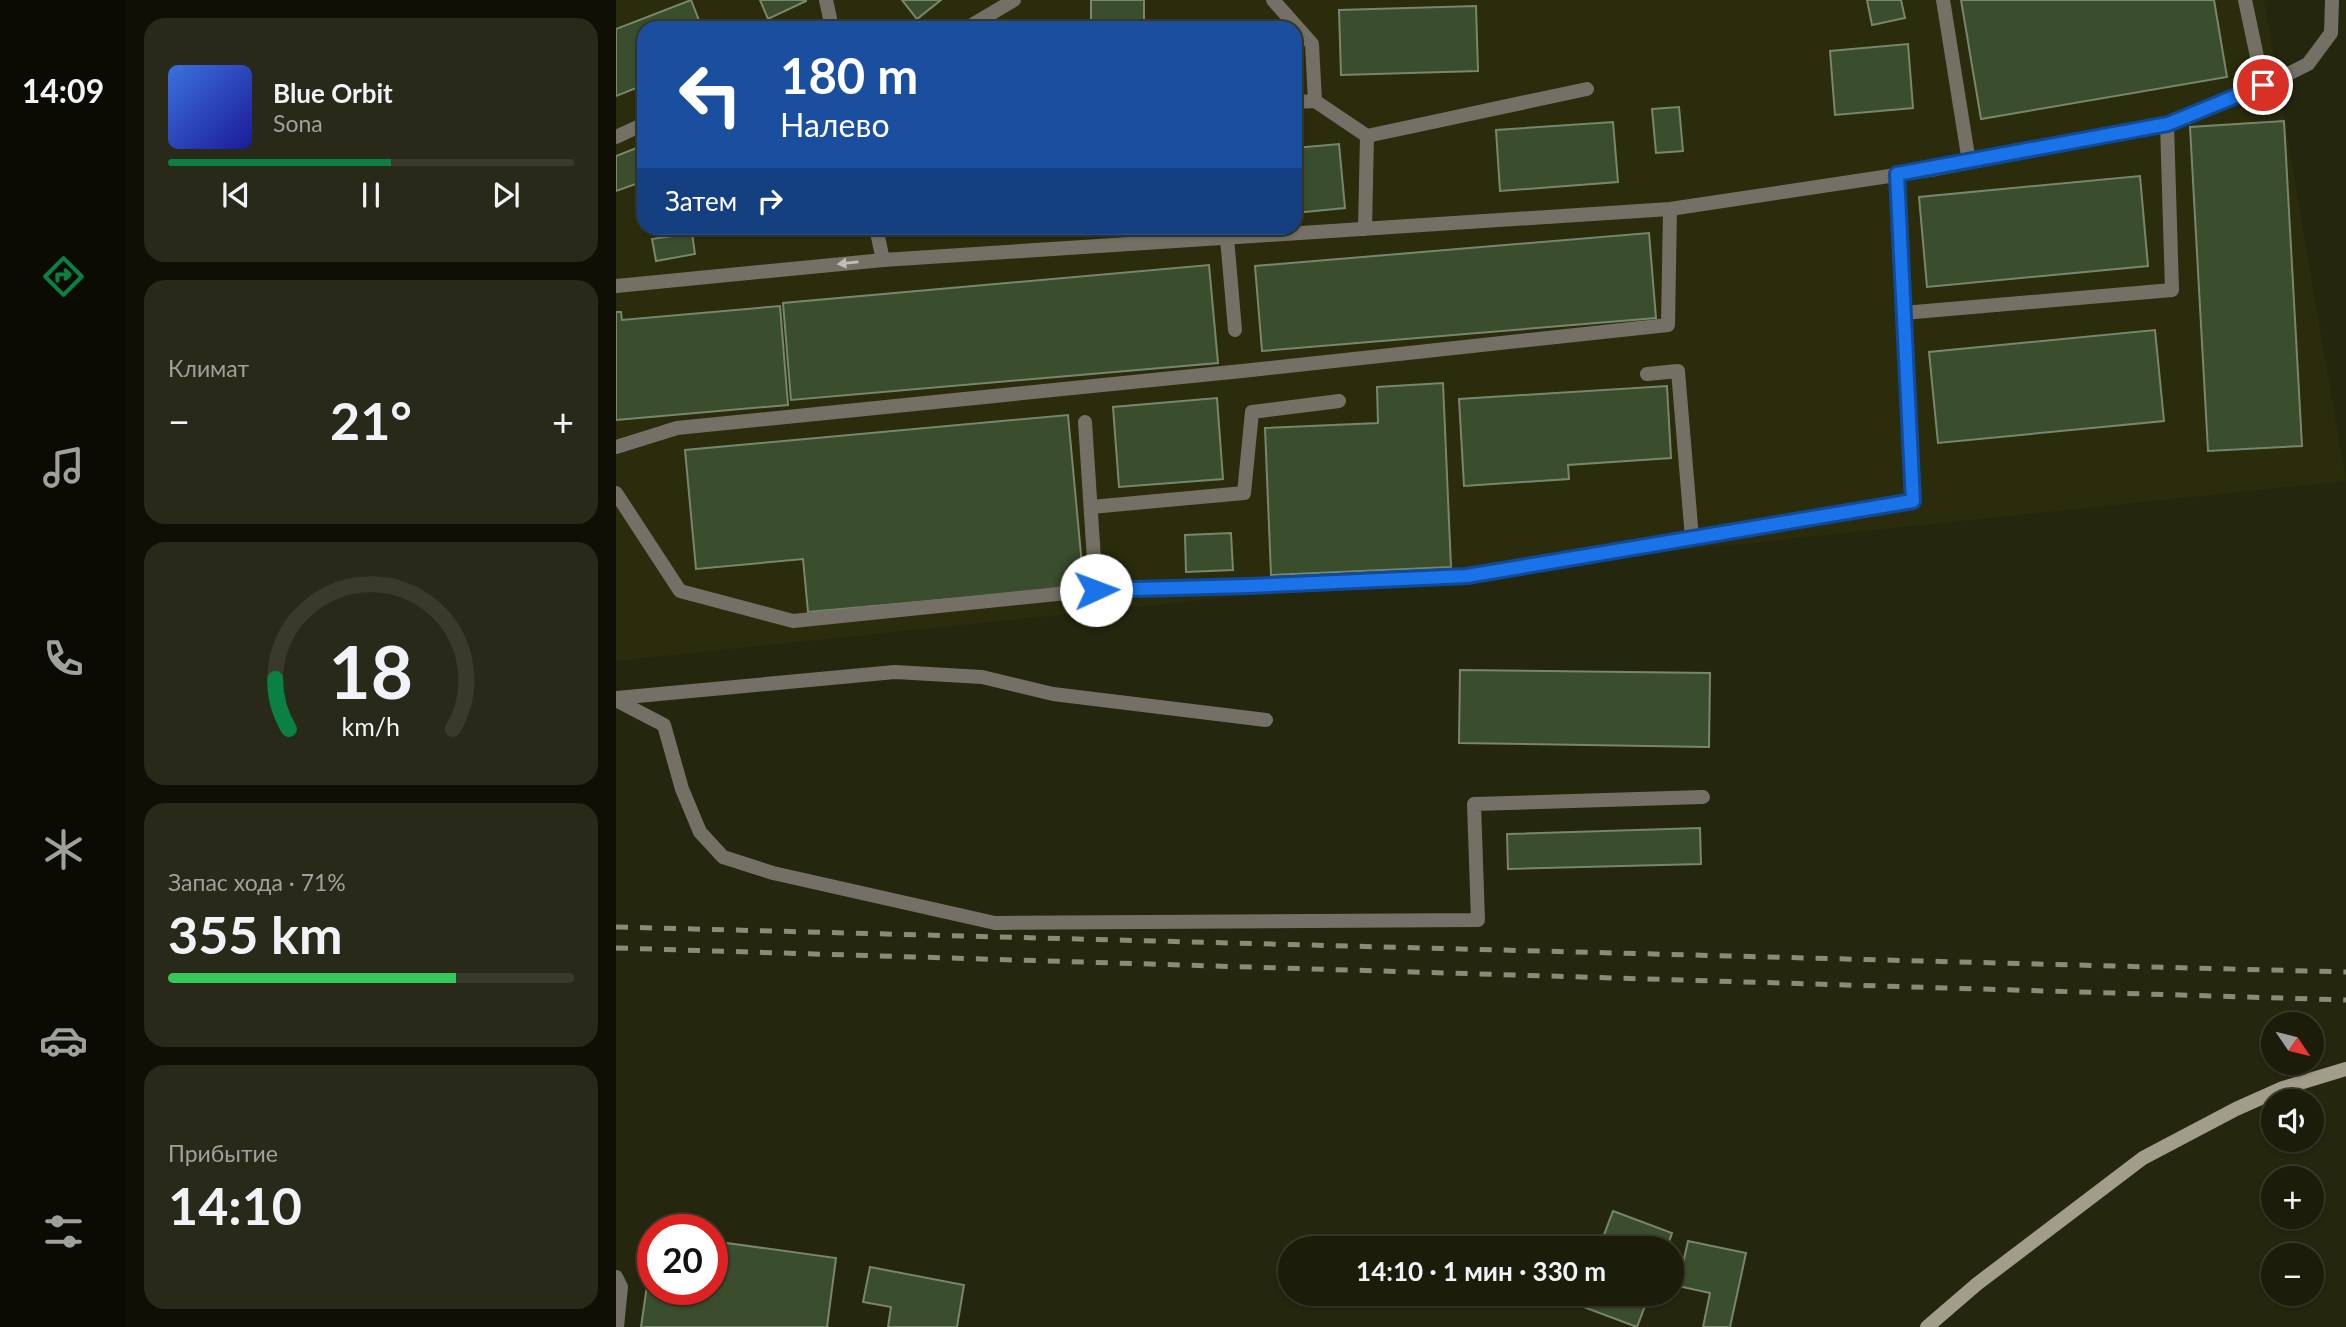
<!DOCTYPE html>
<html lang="ru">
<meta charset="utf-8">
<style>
:root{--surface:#1b1c0a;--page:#282918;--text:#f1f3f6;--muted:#a0a19c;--line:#393a2b;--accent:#0b8043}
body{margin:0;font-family:Lato,sans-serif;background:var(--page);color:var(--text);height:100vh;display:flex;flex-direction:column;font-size:26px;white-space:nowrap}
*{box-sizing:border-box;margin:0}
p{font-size:23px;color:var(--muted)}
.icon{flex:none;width:38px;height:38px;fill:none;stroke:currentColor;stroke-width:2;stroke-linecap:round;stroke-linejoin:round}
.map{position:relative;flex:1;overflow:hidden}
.drawer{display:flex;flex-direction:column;gap:18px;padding:18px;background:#0f0f06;width:490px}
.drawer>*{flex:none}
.guide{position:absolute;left:21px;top:21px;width:665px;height:214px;border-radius:21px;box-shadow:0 2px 5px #0004,0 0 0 2px var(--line);background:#1a4fa0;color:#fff;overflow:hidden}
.needle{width:46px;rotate:125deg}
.buttons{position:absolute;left:1645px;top:1012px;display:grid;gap:14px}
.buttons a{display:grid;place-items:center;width:63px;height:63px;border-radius:50%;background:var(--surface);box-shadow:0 2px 5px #0004,0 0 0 2px var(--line);font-size:35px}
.speed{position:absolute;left:21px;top:1214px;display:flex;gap:14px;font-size:35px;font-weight:700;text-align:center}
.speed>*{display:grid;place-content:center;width:91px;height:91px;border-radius:50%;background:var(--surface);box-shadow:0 2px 5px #0004,0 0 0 2px var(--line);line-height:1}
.speed .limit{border:10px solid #d22;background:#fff;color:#111}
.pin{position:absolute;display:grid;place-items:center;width:60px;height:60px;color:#fff;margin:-30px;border:4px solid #fff;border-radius:50%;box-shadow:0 2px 7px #0007}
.me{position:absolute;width:77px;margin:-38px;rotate:88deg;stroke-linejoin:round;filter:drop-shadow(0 0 5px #0008)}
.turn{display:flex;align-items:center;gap:24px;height:147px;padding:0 28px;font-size:32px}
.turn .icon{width:91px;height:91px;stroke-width:2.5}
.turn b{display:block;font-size:49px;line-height:60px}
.then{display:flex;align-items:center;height:66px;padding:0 28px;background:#0003;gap:14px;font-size:26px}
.big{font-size:52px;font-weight:700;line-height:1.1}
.drawer .widget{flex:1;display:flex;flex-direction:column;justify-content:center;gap:10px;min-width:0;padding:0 24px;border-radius:21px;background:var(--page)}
.drawer .dial{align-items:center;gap:0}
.dial svg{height:182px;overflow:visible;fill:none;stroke:var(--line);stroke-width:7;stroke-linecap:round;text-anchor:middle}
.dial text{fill:var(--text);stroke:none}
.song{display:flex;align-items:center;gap:21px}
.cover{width:84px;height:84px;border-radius:10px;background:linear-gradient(135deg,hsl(220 70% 55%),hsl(240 70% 35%))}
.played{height:7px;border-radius:4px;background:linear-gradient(90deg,var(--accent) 55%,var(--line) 55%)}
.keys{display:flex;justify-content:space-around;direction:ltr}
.heat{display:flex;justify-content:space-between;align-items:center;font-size:38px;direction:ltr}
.charge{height:10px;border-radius:5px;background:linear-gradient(90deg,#34c759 71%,var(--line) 0)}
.trip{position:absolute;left:662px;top:1236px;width:406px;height:70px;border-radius:35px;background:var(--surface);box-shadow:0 2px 5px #0004,0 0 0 2px var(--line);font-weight:700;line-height:70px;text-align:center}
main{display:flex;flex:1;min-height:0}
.tabs{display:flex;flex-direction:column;width:126px;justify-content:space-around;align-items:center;background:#0b0b04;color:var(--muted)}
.tabs .icon{width:49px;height:49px}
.tabs .active{color:var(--accent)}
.tabs b{font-size:32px;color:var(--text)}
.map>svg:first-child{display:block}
.built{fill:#2a2c0c;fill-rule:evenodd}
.building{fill:#3a4d2c;stroke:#78866e;stroke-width:2}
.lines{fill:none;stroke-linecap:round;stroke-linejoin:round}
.lane{stroke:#747065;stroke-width:14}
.secondary{stroke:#a29c8a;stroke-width:14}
.rail{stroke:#8a8c79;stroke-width:5;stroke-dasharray:12 12;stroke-linecap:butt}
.oneway{fill:#c0c0b2}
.route-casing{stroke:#114b97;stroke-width:18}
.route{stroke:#1a73e8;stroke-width:12}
</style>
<main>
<nav class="tabs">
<b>14:09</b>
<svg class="icon active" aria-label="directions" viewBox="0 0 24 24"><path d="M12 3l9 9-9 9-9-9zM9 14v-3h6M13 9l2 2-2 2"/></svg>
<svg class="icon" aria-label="music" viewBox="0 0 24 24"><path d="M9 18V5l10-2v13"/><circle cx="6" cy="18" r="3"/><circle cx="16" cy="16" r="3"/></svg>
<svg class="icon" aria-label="phone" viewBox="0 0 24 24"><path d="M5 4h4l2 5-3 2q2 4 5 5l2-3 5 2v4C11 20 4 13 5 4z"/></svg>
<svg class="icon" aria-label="climate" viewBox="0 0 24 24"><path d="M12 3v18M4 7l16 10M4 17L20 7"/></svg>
<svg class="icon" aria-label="car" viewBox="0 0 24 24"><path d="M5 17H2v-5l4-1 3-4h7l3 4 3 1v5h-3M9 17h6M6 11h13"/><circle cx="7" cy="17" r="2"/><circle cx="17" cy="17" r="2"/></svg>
<svg class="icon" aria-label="filters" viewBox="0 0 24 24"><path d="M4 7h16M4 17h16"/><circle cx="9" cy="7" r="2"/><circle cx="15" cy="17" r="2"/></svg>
</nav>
<section class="drawer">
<div class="widget">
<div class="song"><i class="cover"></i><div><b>Blue Orbit</b><p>Sona</p></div></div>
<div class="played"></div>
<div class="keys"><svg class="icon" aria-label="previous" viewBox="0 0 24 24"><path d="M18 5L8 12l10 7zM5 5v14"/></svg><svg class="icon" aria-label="pause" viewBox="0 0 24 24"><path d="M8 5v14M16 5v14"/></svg><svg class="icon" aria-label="next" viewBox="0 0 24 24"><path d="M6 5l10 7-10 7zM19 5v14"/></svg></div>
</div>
<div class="widget"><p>Климат</p>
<div class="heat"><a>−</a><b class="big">21°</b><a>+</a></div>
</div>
<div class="widget dial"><svg viewBox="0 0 100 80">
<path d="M14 69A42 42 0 1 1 86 69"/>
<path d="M14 69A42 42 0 0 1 8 47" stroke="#0b8043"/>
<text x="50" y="56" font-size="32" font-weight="700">18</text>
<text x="50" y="72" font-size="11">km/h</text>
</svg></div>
<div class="widget"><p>Запас хода · 71%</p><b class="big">355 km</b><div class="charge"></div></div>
<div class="widget"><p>Прибытие</p><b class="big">14:10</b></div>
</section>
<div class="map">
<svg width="1730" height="1327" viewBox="0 0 1730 1327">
<rect width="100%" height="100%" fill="#24260e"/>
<path class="built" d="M0,0H1648L1730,481L0,661ZM28,28H679V228H28Z"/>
<path class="building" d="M75,0L86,28H28V85L0,96V29Z
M144,0H190V1L152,19Z
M286,0H325L301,19Z
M475,0H528V28H475Z
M1251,0H1285L1289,18L1256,25Z
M1345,0H1598L1611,77L1365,119Z
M860,6L862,71L725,75L723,10Z
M1292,44L1297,108L1219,115L1214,51Z
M1063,107L1067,151L1040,153L1036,109Z
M1668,121L1686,446L1592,451L1574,127Z
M997,122L1002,182L884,191L880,130Z
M723,144L729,208L679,213V148Z
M28,145V181L0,191V156Z
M1524,176L1532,266L1311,287L1303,197Z
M481,228H533L481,232Z
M76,233L79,254L40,261L36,239Z
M1033,233L1040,318L646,351L639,266Z
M593,265L602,363L175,400L167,303Z
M164,306L172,405L0,420V312H5L6,320Z
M1539,330L1548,421L1322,443L1313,352Z
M827,383L835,567L655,575L649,428L762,423L761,387Z
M1051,386L1055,458L952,465L953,479L848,486L843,399Z
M601,398L607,479L503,487L497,407Z
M452,415L468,587L192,612L187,559L80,569L69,450Z
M615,533L617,570L570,572L569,535Z
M844,670L1094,673L1093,747L843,743Z
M1084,828L1085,864L892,869L891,834Z
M997,1211L1056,1233L1051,1248H983Z
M96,1241L220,1258L211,1327H213H25L37,1244V1290H96Z
M1072,1241L1130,1253L1114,1327H1087L1094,1293L1062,1286Z
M254,1267L348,1285L341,1327H272L275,1307L247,1302Z
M966,1293H1034L1021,1327L962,1305Z"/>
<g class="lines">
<path class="lane" d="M210,0L216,28
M657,0L696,44L699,101
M1327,0L1353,162
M1629,0L1647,85
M351,28L398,0
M679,102L699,101L751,136
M0,137L28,124
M749,229L751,136L971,89
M611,238L619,330
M267,260L1054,209L1320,169L1551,124L1660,80L1692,64L1715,33L1716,0
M0,286L267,260L260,228
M1287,313L1556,290L1551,124
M1031,374L1062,371L1076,538
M469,422L480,590
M0,447L61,428L626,371L1052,325L1054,209
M0,493L64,591L177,621L480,590L633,586L851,576L1297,501L1281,174
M475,507L628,493L636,412L723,401
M0,698L279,672L366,677L437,694L650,720
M0,700L48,725L66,789L84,832L107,857L157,873L379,923L862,920L858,804L1087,797
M0,1277L5,1287L1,1327"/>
<path class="secondary" d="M1311,1327L1361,1284L1527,1158L1620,1109L1667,1088L1730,1069"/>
<path class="rail" d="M0,927L1730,972
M0,948L1730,1000"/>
</g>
<defs><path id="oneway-solid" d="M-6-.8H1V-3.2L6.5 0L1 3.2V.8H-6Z" transform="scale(1.75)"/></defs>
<use class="oneway" href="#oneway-solid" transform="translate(232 263) rotate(174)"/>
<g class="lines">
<g class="route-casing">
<path id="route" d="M480,590L633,586L851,576L1297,501L1281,174L1552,124L1647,85"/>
</g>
<use href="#route" class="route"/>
</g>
</svg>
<div class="buttons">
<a><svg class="needle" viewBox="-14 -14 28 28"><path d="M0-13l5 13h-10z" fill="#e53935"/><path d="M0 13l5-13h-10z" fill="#a0a19c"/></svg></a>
<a><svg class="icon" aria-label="sound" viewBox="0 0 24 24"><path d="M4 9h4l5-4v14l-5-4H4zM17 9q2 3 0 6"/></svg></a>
<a>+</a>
<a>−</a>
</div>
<div class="speed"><div class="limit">20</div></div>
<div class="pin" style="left:1647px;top:85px;background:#d93025"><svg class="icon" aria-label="arrive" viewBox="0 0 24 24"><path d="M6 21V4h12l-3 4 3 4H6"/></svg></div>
<svg class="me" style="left:480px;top:590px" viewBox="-20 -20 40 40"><circle r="19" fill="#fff"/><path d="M0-13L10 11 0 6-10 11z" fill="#1a73e8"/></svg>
<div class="trip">14:10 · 1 мин · 330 m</div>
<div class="guide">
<div class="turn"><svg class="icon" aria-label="left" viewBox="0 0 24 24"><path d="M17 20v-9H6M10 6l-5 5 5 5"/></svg><div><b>180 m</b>Налево</div></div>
<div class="then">Затем<svg class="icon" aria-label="right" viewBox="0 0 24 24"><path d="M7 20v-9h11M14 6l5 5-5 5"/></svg></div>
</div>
</div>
</main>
